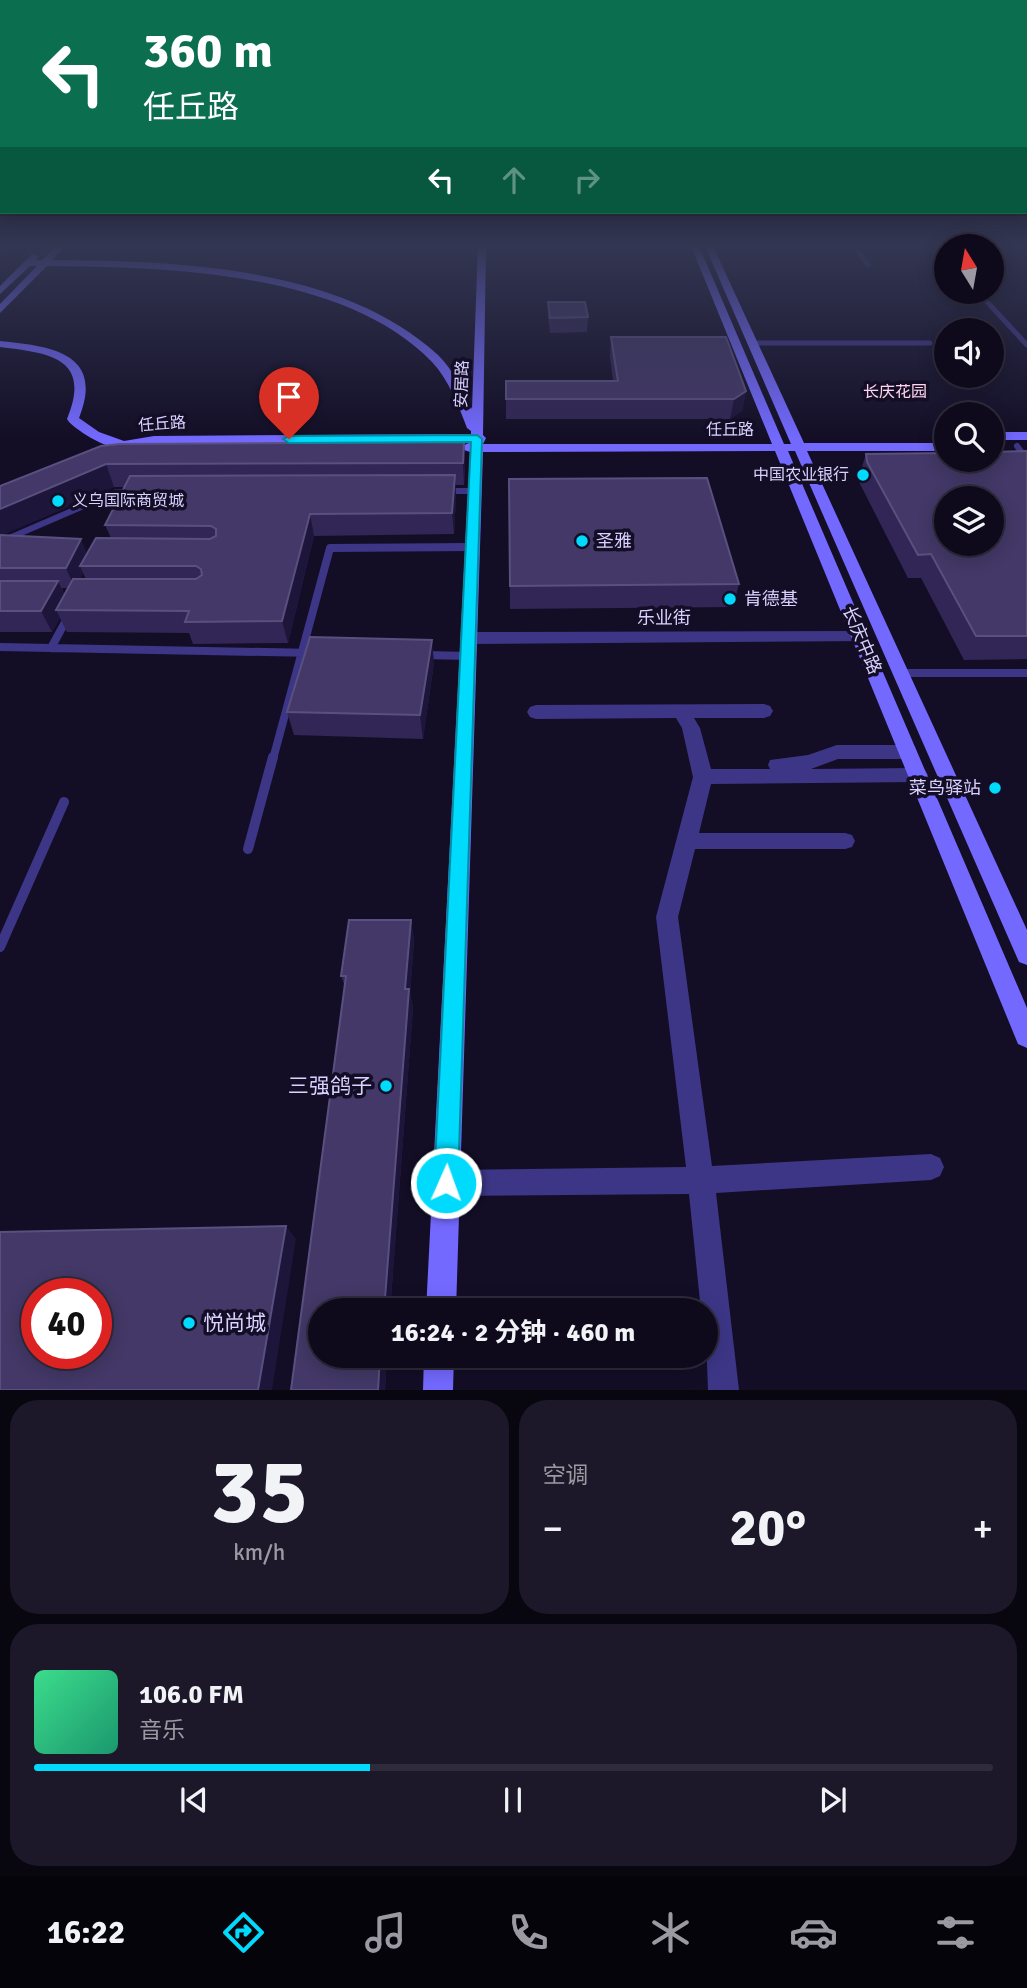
<!DOCTYPE html>
<html lang="zh">
<meta charset="utf-8">
<style>
:root{--surface:#0e0a1c;--page:#1c1829;--text:#f1f3f6;--muted:#9b9aa3;--line:#2e2b3b;--accent:#00dafd}
body{margin:0;font-family:Signika,"Noto Sans SC",sans-serif;background:var(--page);color:var(--text);height:100vh;display:flex;flex-direction:column;font-size:26px;white-space:nowrap}
*{box-sizing:border-box;margin:0}
p{font-size:23px;color:var(--muted)}
.icon{flex:none;width:38px;height:38px;fill:none;stroke:currentColor;stroke-width:2;stroke-linecap:round;stroke-linejoin:round}
.map{position:relative;height:1390px;overflow:hidden}
.panel{display:flex;flex-direction:column;gap:10px;padding:10px;background:#08060f;flex:1}
.panel>*{flex:none}
.top-card{position:absolute;left:0px;top:0px;width:1027px;height:214px;box-shadow:0 4px 18px #0003,0 0 0 2px var(--line);background:#0b6e4f;color:#fff;overflow:hidden}
.needle{width:46px;rotate:349deg}
.buttons{position:absolute;left:934px;top:234px;display:grid;gap:14px}
.buttons a{display:grid;place-items:center;width:70px;height:70px;border-radius:50%;background:var(--surface);box-shadow:0 4px 18px #0003,0 0 0 2px var(--line);font-size:35px}
.speed{position:absolute;left:21px;top:1278px;display:flex;gap:14px;font-size:35px;font-weight:700;text-align:center}
.speed>*{display:grid;place-content:center;width:91px;height:91px;border-radius:50%;background:var(--surface);box-shadow:0 4px 18px #0003,0 0 0 2px var(--line);line-height:1}
.speed .limit{border:10px solid #d22;background:#fff;color:#111}
.pin{position:absolute;display:grid;place-items:center;width:60px;height:60px;color:#fff;margin:-72px -30px;border-radius:50% 50% 50% 0;rotate:-45deg;box-shadow:0 0 7px #0007}
.pin .icon{rotate:45deg}
.me{position:absolute;width:77px;margin:-38px;rotate:2deg;stroke-linejoin:round;filter:drop-shadow(0 0 5px #0008)}
.turn{display:flex;align-items:center;gap:24px;height:147px;padding:0 28px;font-size:32px}
.turn .icon{width:91px;height:91px;stroke-width:2.5}
.turn b{display:block;font-size:49px;line-height:60px}
.lanes{display:flex;align-items:center;height:66px;padding:0 28px;background:#0003;justify-content:center;gap:35px;direction:ltr}
.lanes .off{opacity:.35}
.big{font-size:52px;font-weight:700;line-height:1.1}
.panel .widget{flex:1;display:flex;flex-direction:column;justify-content:center;gap:10px;min-width:0;padding:0 24px;border-radius:28px;background:var(--page)}
.panel .dial{align-items:center;gap:0}
.dial b{font-size:91px;line-height:1}
.song{display:flex;align-items:center;gap:21px}
.cover{width:84px;height:84px;border-radius:10px;background:linear-gradient(135deg,hsl(150 70% 55%),hsl(160 70% 35%))}
.played{height:7px;border-radius:4px;background:linear-gradient(90deg,var(--accent) 35%,var(--line) 35%)}
.keys{display:flex;justify-content:space-around;direction:ltr}
.heat{display:flex;justify-content:space-between;align-items:center;font-size:38px;direction:ltr}
.panel .tiles{flex:1;display:grid;gap:10px;grid-template-columns:1fr 1fr}
.widget:last-child{grid-column:span 2}
.trip{position:absolute;left:308px;top:1298px;width:410px;height:70px;border-radius:35px;background:var(--surface);box-shadow:0 4px 18px #0003,0 0 0 2px var(--line);font-weight:700;line-height:70px;text-align:center}
.tab-bar{display:flex;height:112px;justify-content:space-around;align-items:center;background:#06040b;color:var(--muted)}
.tab-bar .icon{width:49px;height:49px}
.tab-bar .selected{color:var(--accent)}
.tab-bar b{font-size:32px;color:var(--text)}
.map>svg:first-child{display:block}
.lines{fill:none;stroke-linecap:round;stroke-linejoin:round}
.lane-far3{stroke:#3d3687;stroke-width:5}
.lane-far2{stroke:#3d3687;stroke-width:6}
.lane-far1{stroke:#3d3687;stroke-width:8}
.lane{stroke:#3d3687;stroke-width:10}
.street{fill:#3d3687;fill-rule:evenodd}
.secondary{fill:#7369ff;fill-rule:evenodd}
.wall{fill:#312655;fill-rule:evenodd}
.shaded-wall{fill:#1d153a}
.building{fill:#433867;stroke:#5a507f;stroke-width:2;fill-rule:evenodd}
.route{fill:#00dafd;stroke:#008ea4;stroke-width:2}
.poi-dot{fill:#00dafd;stroke:#130e26;stroke-width:2.5}
.labels{text-anchor:middle;dominant-baseline:central;stroke-width:7;stroke-linejoin:round;paint-order:stroke}
.far-street-label{font-size:16px;fill:#d9d2ff;stroke:#130e26}
.far-neighbourhood-label{font-size:16px;fill:#ffd4ee;stroke:#130e26}
.far-poi-label{font-size:16px;fill:#d9d2ff;stroke:#130e26;text-anchor:end}
.poi-label{font-size:18px;fill:#d9d2ff;stroke:#130e26;text-anchor:start}
.street-label{font-size:18px;fill:#d9d2ff;stroke:#130e26}
.near-poi-label{font-size:21px;fill:#d9d2ff;stroke:#130e26;text-anchor:end}
</style>
<div class="map">
<svg width="1027" height="1390" viewBox="0 0 1027 1390">
<rect width="100%" height="100%" fill="#130e26"/>
<g class="lines">
<path class="lane-far3" d="M854,246L868,265
M978,292L1027,345
M752,343H930"/>
<path class="lane-far2" d="M1017,446L1027,460
M447,491H475
M0,542L116,492H132"/>
<path class="lane-far1" d="M0,647L315,653
M51,648L69,615
M424,655L468,656
M901,673H1027
M273,759L330,548L472,547"/>
<path class="lane" d="M248,849L273,757
M0,947L64,802"/>
<path class="street" d="M861,631L867,633L869,637L867,641L468,644L460,638L468,632Z
M764,704L770,706L773,711L770,716L764,718H694L700,728L711,769H770L768,765L770,760L808,755L837,745H908L915,747L917,752L915,757L908,759H838L811,769L918,768L925,770L928,775L925,780L918,782L711,784L699,833H845L852,835L855,841L852,847L845,849H695L678,917L712,1166L931,1154L940,1158L944,1167L940,1176L931,1180L716,1193L739,1390H708L705,1311H701L689,1194L446,1196L436,1193L433,1183L436,1173L446,1170L686,1167L656,917L693,777L682,728L676,718L536,719L530,717L527,712L530,707L536,705Z"/>
<path class="secondary" d="M56,246H65L52,260C177,261 341,266 438,355C453,370 463,390 472,409L478,246H486L483,435L486,438L483,444H772L691,246H699L784,444H791L705,246H713L804,443H947V451H807L1027,930V965L1019,962L795,451H788L1027,1008V1048L1018,1044L775,451L483,452L456,1311H426L470,452L458,448L471,442L154,444L144,446L143,451C119,455 86,438 69,422L67,419C92,358 50,353 0,347V341C51,346 105,353 79,418L99,432L124,441L154,436L471,434V431L467,428C458,405 449,380 432,362C345,271 165,267 47,266L0,313V304L37,266H30L0,294V286L32,254L39,256L36,260H42Z
M992,432H1027V440H992Z
M424,1356H454L453,1390H423Z"/>
</g>
<path class="wall" d="M0,246H24L19,250L0,251Z
M548,302L588,317L587,332L550,333L548,317Z
M611,337L746,391L742,411L730,419H506V381H613L610,356Z
M464,442L465,464L464,485H455L456,497L454,534L314,536L288,643L193,644L189,633L67,632L60,618L52,632H0V486L101,446ZM114,487H125L105,525L111,538L87,553L2,535ZM83,573L86,579H80ZM62,588H68L64,594Z
M1027,451V659L964,660L921,578H908L860,484L859,476L866,454Z
M509,479L739,584L733,607L510,609Z
M434,663L423,739L294,735L287,712Z
M411,920L414,941L410,993L413,1008L390,1311H320L387,1356L385,1390H291L345,987L341,976Z"/>
<path class="shaded-wall" d="M746,391L742,411L730,419L734,399Z
M464,442L465,464L464,485L463,463Z
M106,464L114,487L0,536V509Z
M455,475L456,497L454,534L452,513Z
M310,514L314,536L288,643L282,621Z
M81,539L90,560L80,566L83,573L75,588L66,568Z
M58,581L68,602L56,610L60,618L52,632L41,611Z
M432,640L434,663L423,739L420,715Z
M411,920L414,941L410,993L413,1008L390,1311H384L405,989Z
M286,1226L296,1239L272,1390H258Z
M380,1356H387L385,1390H378Z"/>
<path class="building" d="M548,302H585L588,317L550,318Z
M611,337H726L746,391L734,399H506V381H618Z
M464,442L463,463L106,464L0,509V486L101,446L120,444Z
M1027,451V636H976L931,554L918,555L867,462L866,454L947,453V460H992V452ZM947,499H992V544H947Z
M455,475L452,513L310,514L282,621L185,622L189,611L56,610L73,579H196L202,575L201,569L196,566H80L96,538L210,539L216,536V529L211,526L105,525L130,476Z
M707,478L739,584L510,586L509,479Z
M0,535L81,539L66,568H0Z
M0,581H58L41,611H0Z
M310,637L432,640L420,715L287,712Z
M349,920H411L405,989H409L384,1311H320V1356H380L378,1390H291L346,976H341Z
M286,1226L258,1390H0V1232ZM37,1293H96V1353H37Z"/>
<linearGradient id="sky" x2="0" y2="1"><stop stop-color="#0a0815"/><stop offset="0.56" stop-color="#333652"/><stop offset="1" stop-color="#333652" stop-opacity="0"/></linearGradient>
<rect width="1027" height="440" fill="url(#sky)"/>
<path class="route" d="M477,435L482,439L458,1183L455,1191L446,1195L437,1191L434,1183L471,442L289,443L283,439L289,436Z"/>
<g class="poi-dot">
<circle cx="863" cy="475" r="7"/>
<circle cx="58" cy="501" r="7"/>
<circle cx="582" cy="541" r="7"/>
<circle cx="730" cy="599" r="7"/>
<circle cx="995" cy="788" r="7"/>
<circle cx="386" cy="1086" r="7"/>
<circle cx="189" cy="1323" r="7"/>
</g>
<g class="labels">
<g class="far-street-label">
<text transform="translate(462 384) rotate(-88)">安居路</text>
<text transform="translate(162 424) rotate(-4)">任丘路</text>
<text x="730" y="430">任丘路</text>
</g>
<g class="far-neighbourhood-label">
<text x="895" y="392">长庆花园</text>
</g>
<g class="far-poi-label">
<text x="849" y="475">中国农业银行</text>
<text x="72" y="501" text-anchor="start">义乌国际商贸城</text>
</g>
<g class="poi-label">
<text x="596" y="541">圣雅</text>
<text x="744" y="599">肯德基</text>
<text x="981" y="788" text-anchor="end">菜鸟驿站</text>
</g>
<g class="street-label">
<text x="664" y="618">乐业街</text>
<text transform="translate(862 640) rotate(67)">长庆中路</text>
</g>
<g class="near-poi-label">
<text x="372" y="1086">三强鸽子</text>
<text x="203" y="1323" text-anchor="start">悦尚城</text>
</g>
</g>
</svg>
<div class="buttons">
<a><svg class="needle" viewBox="-14 -14 28 28"><path d="M0-13l5 13h-10z" fill="#e53935"/><path d="M0 13l5-13h-10z" fill="#9b9aa3"/></svg></a>
<a><svg class="icon" aria-label="sound" viewBox="0 0 24 24"><path d="M4 9h4l5-4v14l-5-4H4zM17 9q2 3 0 6"/></svg></a>
<a><svg class="icon" aria-label="search" viewBox="0 0 24 24"><circle cx="10" cy="10" r="6"/><path d="M15 15l6 6"/></svg></a>
<a><svg class="icon" aria-label="layers" viewBox="0 0 24 24"><path d="M12 4l9 5-9 5-9-5zM3 14l9 5 9-5"/></svg></a>
</div>
<div class="speed"><div class="limit">40</div></div>
<div class="pin" style="left:289px;top:439px;background:#d93025"><svg class="icon" aria-label="arrive" viewBox="0 0 24 24"><path d="M6 21V4h12l-3 4 3 4H6"/></svg></div>
<svg class="me" style="left:446px;top:1183px" viewBox="-20 -20 40 40"><circle r="17" fill="#00dafd" stroke="#fff" stroke-width="3"/><path d="M0-11L8 9 0 5-8 9z" fill="#fff"/></svg>
<div class="trip">16:24 · 2 分钟 · 460 m</div>
<div class="top-card">
<div class="turn"><svg class="icon" aria-label="left" viewBox="0 0 24 24"><path d="M17 20v-9H6M10 6l-5 5 5 5"/></svg><div><b>360 m</b>任丘路</div></div>
<div class="lanes"><svg class="icon" aria-label="left" viewBox="0 0 24 24"><path d="M17 20v-9H6M10 6l-5 5 5 5"/></svg><svg class="icon off" aria-label="ahead" viewBox="0 0 24 24"><path d="M12 20V5M6 11l6-6 6 6"/></svg><svg class="icon off" aria-label="right" viewBox="0 0 24 24"><path d="M7 20v-9h11M14 6l5 5-5 5"/></svg></div>
</div>
</div>
<section class="panel">
<div class="tiles">
<div class="widget dial"><b>35</b><p>km/h</p></div>
<div class="widget"><p>空调</p>
<div class="heat"><a>−</a><b class="big">20°</b><a>+</a></div>
</div>
<div class="widget">
<div class="song"><i class="cover"></i><div><b>106.0 FM</b><p>音乐</p></div></div>
<div class="played"></div>
<div class="keys"><svg class="icon" aria-label="previous" viewBox="0 0 24 24"><path d="M18 5L8 12l10 7zM5 5v14"/></svg><svg class="icon" aria-label="pause" viewBox="0 0 24 24"><path d="M8 5v14M16 5v14"/></svg><svg class="icon" aria-label="next" viewBox="0 0 24 24"><path d="M6 5l10 7-10 7zM19 5v14"/></svg></div>
</div>
</div>
</section>
<nav class="tab-bar">
<b>16:22</b>
<svg class="icon selected" aria-label="directions" viewBox="0 0 24 24"><path d="M12 3l9 9-9 9-9-9zM9 14v-3h6M13 9l2 2-2 2"/></svg>
<svg class="icon" aria-label="music" viewBox="0 0 24 24"><path d="M9 18V5l10-2v13"/><circle cx="6" cy="18" r="3"/><circle cx="16" cy="16" r="3"/></svg>
<svg class="icon" aria-label="phone" viewBox="0 0 24 24"><path d="M5 4h4l2 5-3 2q2 4 5 5l2-3 5 2v4C11 20 4 13 5 4z"/></svg>
<svg class="icon" aria-label="climate" viewBox="0 0 24 24"><path d="M12 3v18M4 7l16 10M4 17L20 7"/></svg>
<svg class="icon" aria-label="car" viewBox="0 0 24 24"><path d="M5 17H2v-5l4-1 3-4h7l3 4 3 1v5h-3M9 17h6M6 11h13"/><circle cx="7" cy="17" r="2"/><circle cx="17" cy="17" r="2"/></svg>
<svg class="icon" aria-label="filters" viewBox="0 0 24 24"><path d="M4 7h16M4 17h16"/><circle cx="9" cy="7" r="2"/><circle cx="15" cy="17" r="2"/></svg>
</nav>
